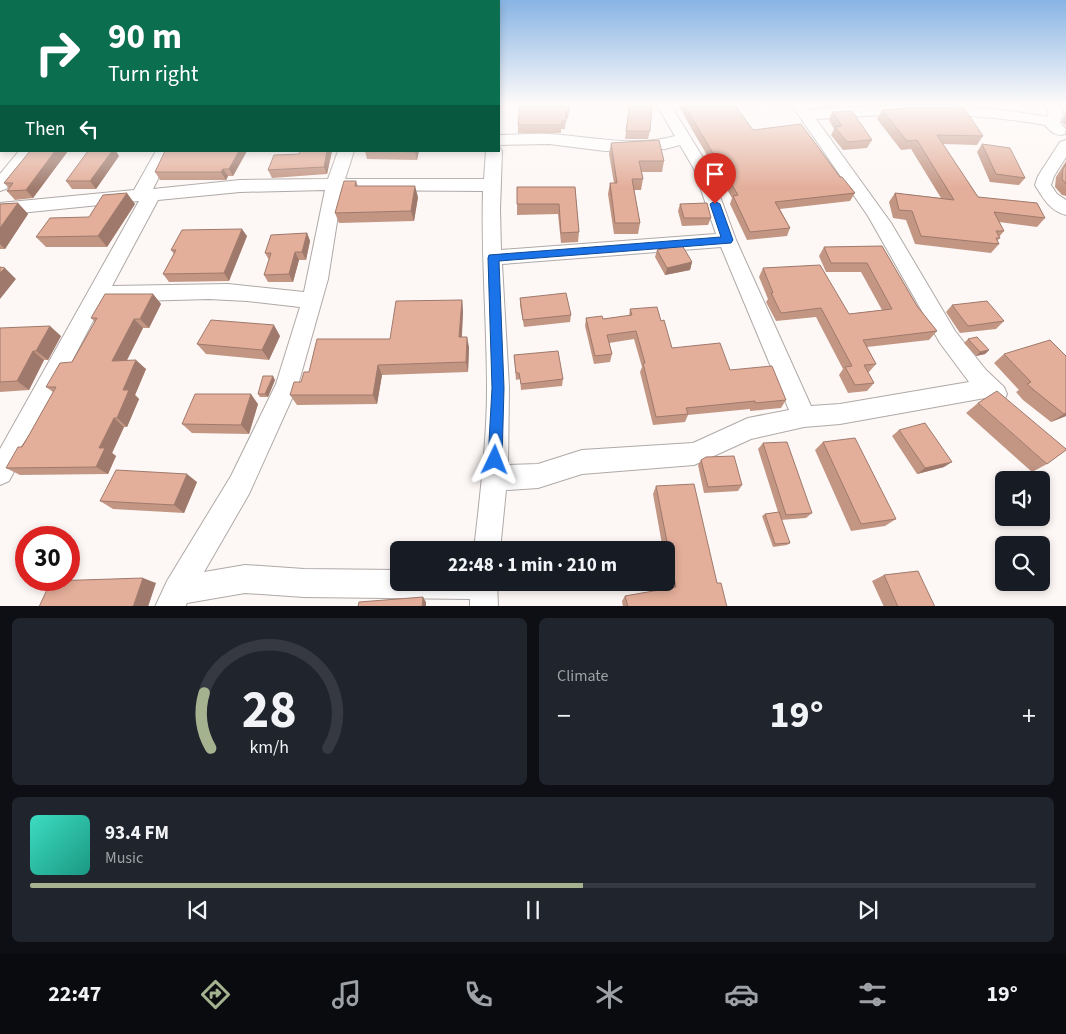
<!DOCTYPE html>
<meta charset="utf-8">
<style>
:root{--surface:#171b24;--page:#20242c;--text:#f1f3f6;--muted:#9ea1a6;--line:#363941;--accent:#a5b28f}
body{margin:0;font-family:"Source Sans 3",sans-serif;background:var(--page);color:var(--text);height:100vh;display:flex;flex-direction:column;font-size:19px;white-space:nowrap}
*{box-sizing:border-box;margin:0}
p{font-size:16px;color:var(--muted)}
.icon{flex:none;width:28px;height:28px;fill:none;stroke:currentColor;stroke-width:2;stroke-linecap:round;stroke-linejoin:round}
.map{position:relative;height:606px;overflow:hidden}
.side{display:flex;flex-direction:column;gap:12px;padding:12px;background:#0d0f14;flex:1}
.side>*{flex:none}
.guide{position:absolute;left:0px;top:0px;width:500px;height:152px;box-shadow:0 2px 8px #0003;background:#0b6e4f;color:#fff;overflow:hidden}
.fabs{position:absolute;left:995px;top:471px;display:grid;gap:10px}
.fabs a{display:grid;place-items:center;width:55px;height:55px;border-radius:8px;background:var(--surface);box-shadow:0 2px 8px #0003;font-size:25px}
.speed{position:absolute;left:15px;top:526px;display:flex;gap:10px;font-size:25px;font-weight:700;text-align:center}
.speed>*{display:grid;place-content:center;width:65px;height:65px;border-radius:50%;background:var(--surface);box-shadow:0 2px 8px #0003;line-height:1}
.speed .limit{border:8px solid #d22;background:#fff;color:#111}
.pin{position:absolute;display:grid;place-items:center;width:42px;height:42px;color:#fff;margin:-51px -21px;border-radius:50% 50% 50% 0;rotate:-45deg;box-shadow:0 0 5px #0007}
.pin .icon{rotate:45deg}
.me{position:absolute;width:55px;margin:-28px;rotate:2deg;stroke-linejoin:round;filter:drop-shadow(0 0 4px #0008)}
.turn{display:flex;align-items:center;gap:18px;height:105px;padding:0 25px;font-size:22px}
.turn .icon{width:65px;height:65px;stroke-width:2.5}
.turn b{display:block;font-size:35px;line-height:42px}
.then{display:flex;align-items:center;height:48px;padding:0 25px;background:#0003;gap:10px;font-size:19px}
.big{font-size:38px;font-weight:700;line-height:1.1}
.side .widget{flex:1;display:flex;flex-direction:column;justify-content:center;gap:8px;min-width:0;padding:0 18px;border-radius:8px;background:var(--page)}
.side .dial{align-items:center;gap:0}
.dial svg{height:130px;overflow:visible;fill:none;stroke:var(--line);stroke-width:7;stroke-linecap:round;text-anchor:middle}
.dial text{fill:var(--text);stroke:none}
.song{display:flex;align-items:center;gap:15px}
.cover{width:60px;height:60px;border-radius:8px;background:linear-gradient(135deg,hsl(170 70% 55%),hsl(170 70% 35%))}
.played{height:5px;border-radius:2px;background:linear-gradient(90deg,var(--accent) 55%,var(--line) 55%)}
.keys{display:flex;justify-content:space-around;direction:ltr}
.heat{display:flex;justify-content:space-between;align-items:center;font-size:28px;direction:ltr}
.side .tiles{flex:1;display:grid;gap:12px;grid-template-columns:1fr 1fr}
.widget:last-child{grid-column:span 2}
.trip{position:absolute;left:390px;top:541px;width:285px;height:50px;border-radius:8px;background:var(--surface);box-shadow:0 2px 8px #0003;font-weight:700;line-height:50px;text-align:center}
.dock{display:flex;height:80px;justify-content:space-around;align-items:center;background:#090b0e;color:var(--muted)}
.dock .icon{width:35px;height:35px}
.dock .selected{color:var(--accent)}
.dock b{font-size:22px;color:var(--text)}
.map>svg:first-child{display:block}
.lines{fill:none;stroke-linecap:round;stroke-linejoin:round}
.minor-casing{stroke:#afa9a7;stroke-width:2}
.minor{fill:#fff;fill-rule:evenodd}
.wall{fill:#c39684}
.shaded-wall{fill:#9f7a6c}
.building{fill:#e3ae9a;stroke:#9f7a6c}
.route{fill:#1a73e8;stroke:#114b97}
</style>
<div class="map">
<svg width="1066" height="607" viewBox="0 0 1066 607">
<rect width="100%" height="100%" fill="#fdf7f5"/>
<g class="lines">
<g class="minor-casing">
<path id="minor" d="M656,104H670L710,169L736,240L811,406L840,404L969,382L940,343L868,216L791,104H805L810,110C890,104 968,102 1047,117L1049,112L1044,104H1058L1063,112L1060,123L1066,129L1065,134C1056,137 1051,132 1045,125C969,111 893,113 816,119L891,223L955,331L986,370L1004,387L1007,394L1004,401L996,404L985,398L840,424L804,427L751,439L694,465L582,474L538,488L506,490L500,550H474C480,496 487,442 487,388C487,322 481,256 483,191L342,190L328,279L298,385L249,494L204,572L245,565L304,569L399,570V582H497L498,607H470V599L304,597L245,593L187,603L185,607H155L167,581L231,476L276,384L300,307L247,301L209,299L103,302L9,481L0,485V449L139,201L0,215V203L134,190L156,151H172L153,189L240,180L328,179L338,151H354L345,179H484L486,151H499V147L502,151L500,210L501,250L716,234L694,169L680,145L665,149L605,151L549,144L499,145V135C515,135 532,133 549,134C590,136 633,148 675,136ZM325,190L304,292L228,284L112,286L158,200L240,192ZM721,247L789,410L748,418L693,443L582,450L538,464L508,465L509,387L502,264Z
M1066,140V157L1054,176L1051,185L1057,194L1066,200V215C1050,211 1043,198 1035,185L1038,176L1060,142Z
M19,151H36L6,189L0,191V174Z"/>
</g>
<use href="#minor" class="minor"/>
</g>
<path class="wall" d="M520,104L569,111L568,119H566L565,129H561V133H518V125Z
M629,104L650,131L648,139H625Z
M678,104H734L753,130L840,177L855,193L850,201L780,209L790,228L787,236L747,240L730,204L732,198L690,126Z
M818,104H841L840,106L820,107Z
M870,104H950L870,105Z
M882,110L983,136L977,145L943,144L978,197L1045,218L1037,227L999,222L1004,231L999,237L1000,238L997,241L999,244L991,253L915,244L906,220L893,218L889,202L895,193L941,198L911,149L901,150L877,119Z
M1066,111V126L1062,122L1065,113Z
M832,112L872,140L867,148L843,150L831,135L834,129L829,120Z
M611,143L664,161L662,172H642L643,179L641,190H634L640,223L638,234H614L608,194L610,183H614L609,154Z
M982,144L1025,178L1019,185L990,182L977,152Z
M30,151H68L33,198L15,200L7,191L9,188L4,183Z
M165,151H247L233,176H228L226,180H160L155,172Z
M332,151L327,174L272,178L268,170Z
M365,151H419L417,160L367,159Z
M119,156L96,189H72L66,181Z
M1066,161V196L1062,195L1055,187L1056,177Z
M356,181L358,186L418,197L414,221L339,223L335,213Z
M517,187H575L579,232L578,242L561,243L558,214L517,215Z
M18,203L28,214L5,249H0V204Z
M135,204L107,247H46L36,237L89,217Z
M680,204L711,218L708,225L682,226L678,211Z
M307,233L310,241L306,260H299L293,282H268L264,275L269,260L265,253Z
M247,236L229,281L169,282L163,274L174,254L171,250Z
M882,246L917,306L937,331L929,340L867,347L876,364L869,372H868L874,383L867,391L848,393L839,375L843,369L816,317L776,321L766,302L768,299L759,277L763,268L849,314L882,310L861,272H826L819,256L824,247Z
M657,250L692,262L690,270L665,275L655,257Z
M153,294L161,304L149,328H143L127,360L146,369L135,395L139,399L127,427H124L112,453L116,456L108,474L20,475L6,468L29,435L53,392L46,387L72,362L95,322L91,318Z
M520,298L571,315L570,322L524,327L520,305Z
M462,300L463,311L462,337L469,347L468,372L382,375L377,404L297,405L290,395L301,382L390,339Z
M952,305L1004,321L996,329L960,333L946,312Z
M630,309L661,321L672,348L730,370L786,400L781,408L750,411V409L688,415L685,422L653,425L640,372L642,367L634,339L609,343L612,354L610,362L594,364L585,326L586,318L603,319L629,316Z
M0,328L61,336L48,360H44L29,390L0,392Z
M280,336L269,360L206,354L197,344Z
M968,339L989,350L985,354L976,356L964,343Z
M1004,354L1066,356V416L1051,422L1023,400L1016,392L1019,390L994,363Z
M514,355L563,379L562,386L521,390L520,379L516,380Z
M275,380L268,397H260L258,394Z
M978,403L1047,464L1032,472L966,413Z
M258,404L249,434L192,433L182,424Z
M899,430L944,467L917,474L892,436Z
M823,442L896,519L885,526L851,531L815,450Z
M763,443L812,513L806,518L781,520L790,543L787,545L773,547L762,516L765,514L778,512L758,449Z
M701,460L742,485L738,491L704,493L698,465Z
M197,482L184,513L113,509L100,501Z
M656,486L717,583L727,607H623L622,601L625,596L671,588L666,565V550H663L653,494Z
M884,575L935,607H884L872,581Z"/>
<path class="shaded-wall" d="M0,130L1,131V145L0,147Z
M55,151H68L33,198L26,190Z
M112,151H116L119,156L96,189L90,181Z
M239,151H247L233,176L229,169Z
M327,151H332L327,174L324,167Z
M416,151H419L417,160L415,152Z
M223,169L228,176L226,180L221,172Z
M415,186L418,197L414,221L411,211Z
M127,193L135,204L107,247L98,236Z
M18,203L28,214L5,249L0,244V228Z
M242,229L247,236L229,281L224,273Z
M307,233L310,241L306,260L302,252Z
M295,252L299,260L293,282L289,274Z
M692,262L690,270L665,275L667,268Z
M5,268L16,279L0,299V273Z
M153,294L161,304L149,328L140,319Z
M462,300L463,311L461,347L459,337Z
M134,319L143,328L122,370L112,361Z
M274,325L280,336L269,360L262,350Z
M50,326L61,336L48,360L36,351Z
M467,337L469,347L468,372L466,362Z
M989,350L985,354L976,356L980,352Z
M33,351L44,360L29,390L17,381Z
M136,360L146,369L135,395L139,399L127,427L117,418L123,390Z
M378,365L382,375L377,404L373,395Z
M273,376L275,380L268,397L265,394Z
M251,394L258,404L249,434L241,425Z
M1066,413V416L1051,422L1064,414Z
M114,418L124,427L112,453L116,456L108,474L96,467L99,448Z
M952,462L944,467L917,474L925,468Z
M187,474L197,482L184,513L174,505Z
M143,578L156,583L148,607H133Z
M423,597L426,602V607H422Z"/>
<path class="building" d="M520,104H569V111H566V121H562V125H518Z
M630,104H652L650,131H626Z
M684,104H734L753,130L801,124L840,177H842L855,193L775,202L790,228L750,232L733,196L738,195L692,118Z
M908,108H964L983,136L937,135L978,197L1037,203L1045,218L994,212L1004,231H996L1000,238H996L999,244L921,236L912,211L899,210L895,193L954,200L917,140L907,141L882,110Z
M852,111L872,140L847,142L835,127L842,126L832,112Z
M0,116H1V130H0Z
M659,140L664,161H639L643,179H632L640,223H615L610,183H617L611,143Z
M982,144L1010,148L1025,178L996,174Z
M30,151H55L26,190L7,191L13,183H4Z
M88,151H112L90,181H66Z
M165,151H239L229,169H223L221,172H155Z
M300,151H327L324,167L268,170L274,155L299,154Z
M384,151H416L415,152Z
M1066,164V184L1062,179L1063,169Z
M344,181H356L355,186H415L411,211L335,213Z
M517,187H575L579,232L561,233L559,204H517Z
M127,193L98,236L36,237L50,218L89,217L103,195Z
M18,203L0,228V204Z
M707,203L711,218H684L680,204Z
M242,229L224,273L163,274L176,250H171L182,230Z
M307,233L302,252H295L289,274L264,275L271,253H265L271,235Z
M682,245L692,262L667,268L657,250Z
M882,246L917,306L937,331L863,340L876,364L864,365L874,383L855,385L845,367L852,366L821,308L781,313L771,293H773L763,268L820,265L849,314L892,309L867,263H831L824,247Z
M0,267L5,268L0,273Z
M566,293L571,315L523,320L520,298Z
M105,294H153L140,319H134L112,361L136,360L123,390H129L117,418H114L99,448H105L96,467L6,468L18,447H22L29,435L56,387H46L60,363L72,362L97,318H91Z
M462,300L459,337H467L466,362L378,365L373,395H290L294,382H301L304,372H309L317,339H390L396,301Z
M987,301L1004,321L968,326L952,305Z
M657,307L661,321L664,320L672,348L720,343L730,370L772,366L786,400L755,403V401L686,408L688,414L656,417L643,363H645L636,331L607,335L612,354L595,356L586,318L602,316L603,319L632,315L630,309Z
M211,320L274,325L262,350L197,344Z
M50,326L36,351H33L17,381L0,382V328Z
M977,337L989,350L980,352L968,339Z
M1050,340L1066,356V413L1064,414L1035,391L1027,384L1031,382L1004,354Z
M558,351L563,379L521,384L519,373H516L514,355Z
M263,376H273L265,394H258Z
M997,391L1066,449V450L1047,464L978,403Z
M195,394H251L241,425L182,424Z
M925,423L952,462L925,468L899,430Z
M855,438L896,519L861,524L823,442Z
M787,442L812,513L786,515L763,443Z
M734,456L742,485L708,487L701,460L706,457Z
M116,470L187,474L174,505L100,501Z
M694,484L717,583H721L727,607H628L625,596L676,587L656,486Z
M779,512L790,543L775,544L765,514Z
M918,571L935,607H898L884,575Z
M143,578L133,607H39L51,581Z
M423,597L422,607H358L359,602Z"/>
<linearGradient id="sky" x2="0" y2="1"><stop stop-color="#88b4e4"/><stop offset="0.55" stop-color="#fefbfa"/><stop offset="1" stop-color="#fefbfa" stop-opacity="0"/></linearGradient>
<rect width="1066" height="189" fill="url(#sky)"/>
<path class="route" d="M715,201L720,204L733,240L731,243L499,261L504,388L502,460L500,465L495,467L491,465L488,460L492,388L488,258L489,255L721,237L710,204Z"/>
</svg>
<div class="fabs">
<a><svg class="icon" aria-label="sound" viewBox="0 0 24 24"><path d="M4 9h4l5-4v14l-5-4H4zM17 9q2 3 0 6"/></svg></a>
<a><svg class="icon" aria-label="search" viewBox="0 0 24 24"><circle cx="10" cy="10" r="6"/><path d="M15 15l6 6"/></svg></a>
</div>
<div class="speed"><div class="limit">30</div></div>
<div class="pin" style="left:715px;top:204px;background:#d93025"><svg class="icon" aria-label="arrive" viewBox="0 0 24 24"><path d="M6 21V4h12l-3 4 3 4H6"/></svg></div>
<svg class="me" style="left:495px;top:460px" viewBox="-20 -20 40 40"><path d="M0-17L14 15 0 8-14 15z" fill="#1a73e8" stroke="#fff" stroke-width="4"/></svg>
<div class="trip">22:48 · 1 min · 210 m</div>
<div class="guide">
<div class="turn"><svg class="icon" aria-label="right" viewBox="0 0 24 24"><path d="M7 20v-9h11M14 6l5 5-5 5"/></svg><div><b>90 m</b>Turn right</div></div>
<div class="then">Then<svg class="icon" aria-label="left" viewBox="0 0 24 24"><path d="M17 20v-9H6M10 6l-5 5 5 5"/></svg></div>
</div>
</div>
<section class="side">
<div class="tiles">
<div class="widget dial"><svg viewBox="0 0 100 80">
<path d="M14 69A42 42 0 1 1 86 69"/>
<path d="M14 69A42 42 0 0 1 10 35" stroke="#a5b28f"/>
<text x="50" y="56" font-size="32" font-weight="700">28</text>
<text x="50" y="72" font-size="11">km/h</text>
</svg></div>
<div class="widget"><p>Climate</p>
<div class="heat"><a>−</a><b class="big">19°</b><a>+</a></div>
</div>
<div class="widget">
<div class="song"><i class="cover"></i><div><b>93.4 FM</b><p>Music</p></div></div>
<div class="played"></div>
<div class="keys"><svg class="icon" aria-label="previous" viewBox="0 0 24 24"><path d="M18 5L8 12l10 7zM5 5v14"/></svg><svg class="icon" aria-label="pause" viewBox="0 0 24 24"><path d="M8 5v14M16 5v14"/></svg><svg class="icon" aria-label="next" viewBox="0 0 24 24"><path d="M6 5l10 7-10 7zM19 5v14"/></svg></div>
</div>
</div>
</section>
<nav class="dock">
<b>22:47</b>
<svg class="icon selected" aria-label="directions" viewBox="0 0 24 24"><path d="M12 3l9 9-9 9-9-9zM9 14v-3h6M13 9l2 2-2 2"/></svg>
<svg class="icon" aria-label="music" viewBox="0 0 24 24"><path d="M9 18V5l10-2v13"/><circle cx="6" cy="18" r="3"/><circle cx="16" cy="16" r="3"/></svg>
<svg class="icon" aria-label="phone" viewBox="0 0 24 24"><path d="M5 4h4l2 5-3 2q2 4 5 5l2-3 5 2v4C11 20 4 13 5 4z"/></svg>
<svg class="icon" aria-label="climate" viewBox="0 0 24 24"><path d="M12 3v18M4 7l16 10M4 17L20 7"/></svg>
<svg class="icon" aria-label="car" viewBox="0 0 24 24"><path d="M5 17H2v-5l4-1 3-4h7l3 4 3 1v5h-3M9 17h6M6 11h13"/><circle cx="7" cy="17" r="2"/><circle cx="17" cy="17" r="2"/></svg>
<svg class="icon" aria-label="filters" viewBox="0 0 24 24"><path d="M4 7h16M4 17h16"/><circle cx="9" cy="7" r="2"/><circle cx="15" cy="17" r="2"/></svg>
<b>19°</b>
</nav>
